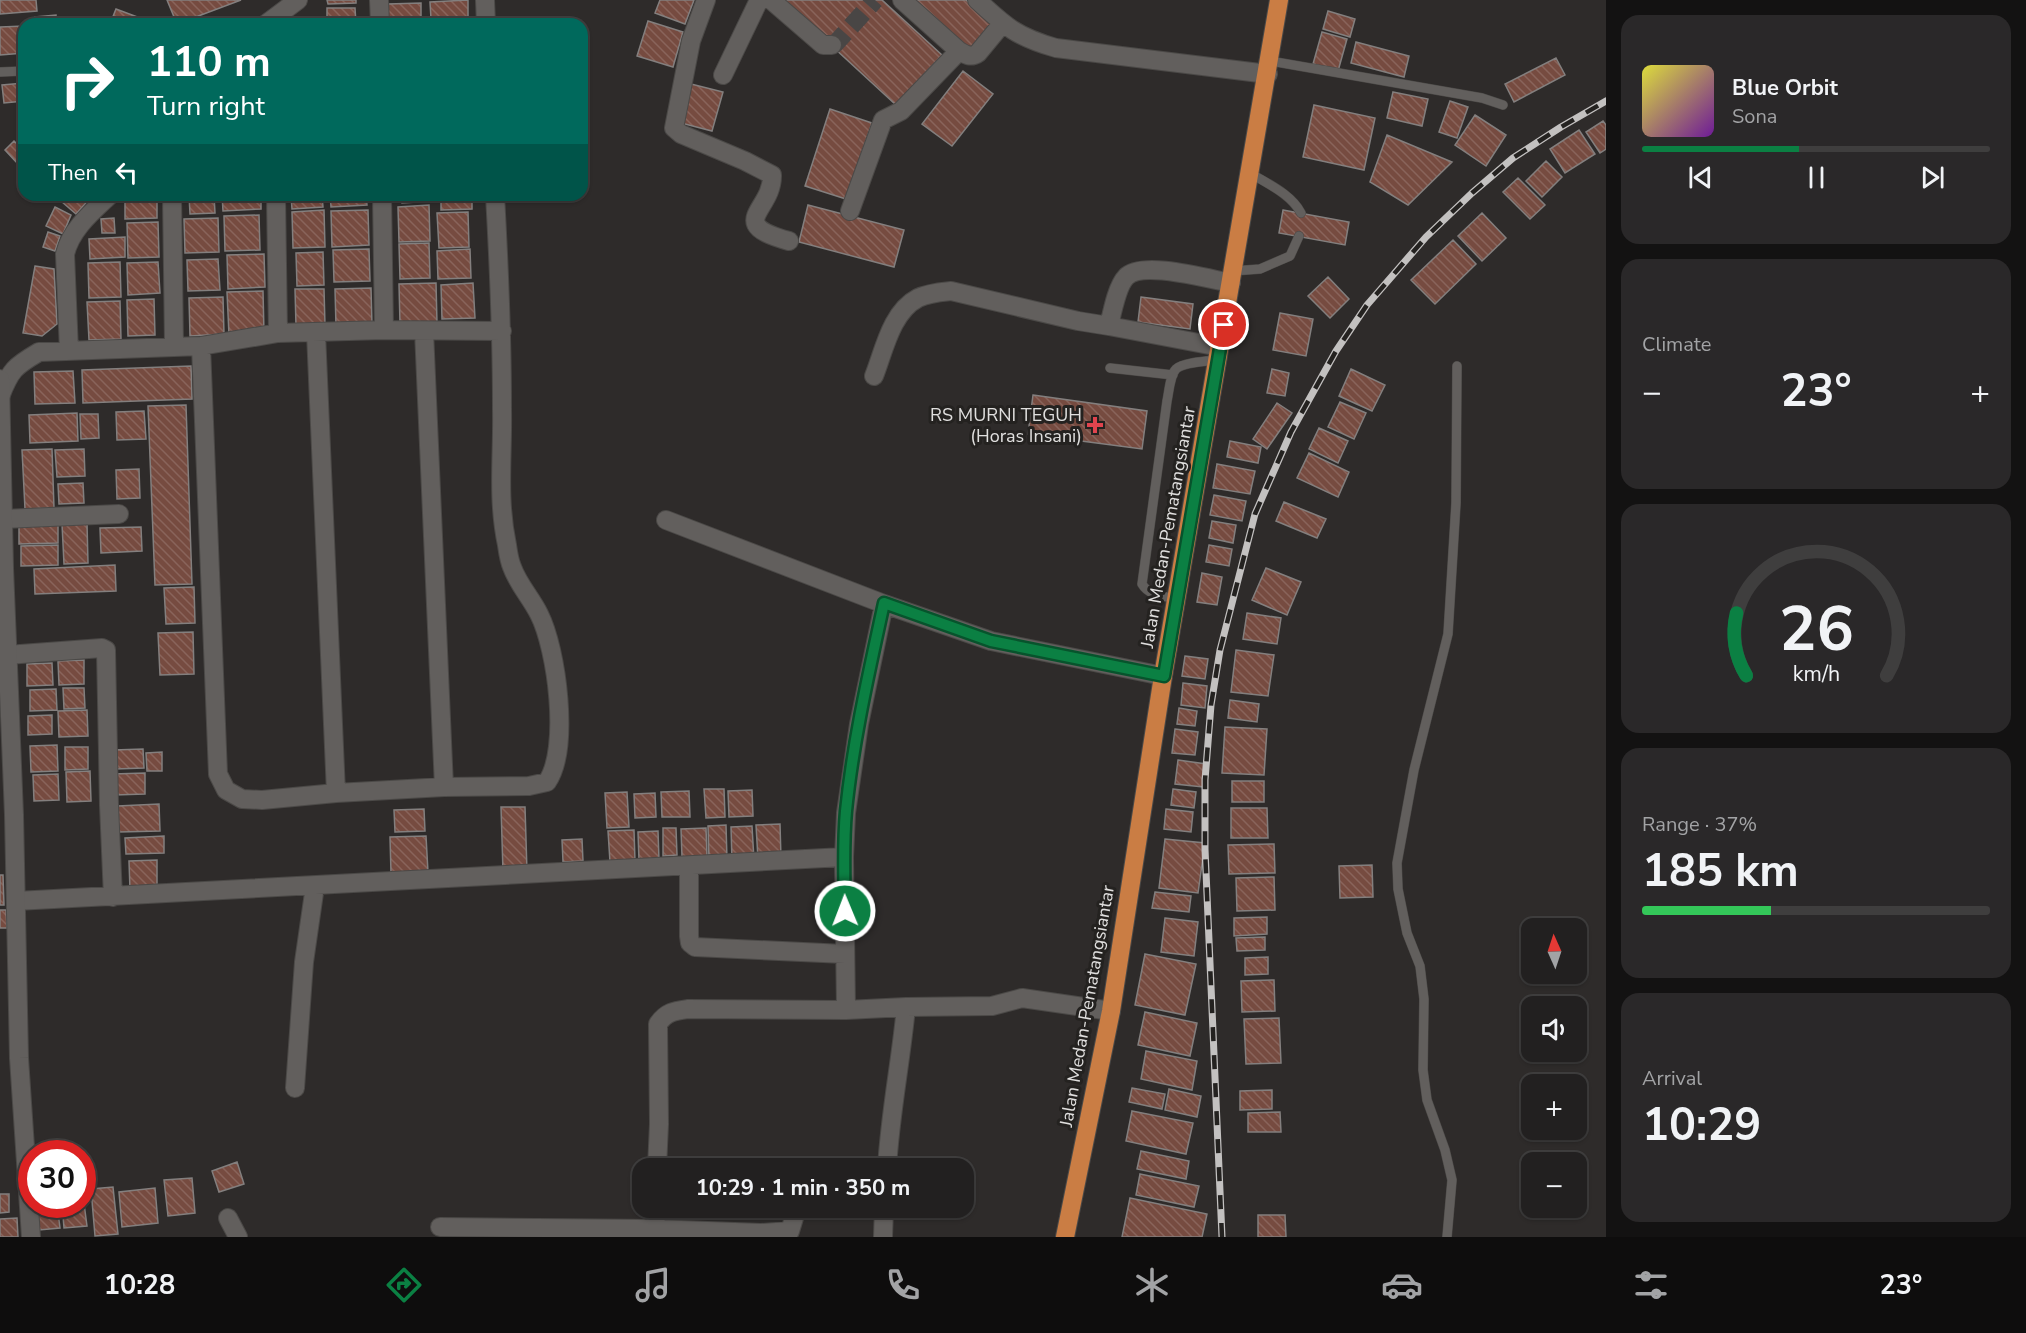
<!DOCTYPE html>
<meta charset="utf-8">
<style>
:root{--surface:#222020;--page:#2a2829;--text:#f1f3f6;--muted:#a2a3a5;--line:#3f3e3e;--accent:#0b8043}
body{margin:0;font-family:"Nunito Sans",sans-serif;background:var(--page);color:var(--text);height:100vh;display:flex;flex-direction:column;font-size:22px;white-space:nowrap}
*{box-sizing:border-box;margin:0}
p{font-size:20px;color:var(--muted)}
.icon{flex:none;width:33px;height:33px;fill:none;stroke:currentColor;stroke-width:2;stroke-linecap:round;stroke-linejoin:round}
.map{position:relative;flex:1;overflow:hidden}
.sheet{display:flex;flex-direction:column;gap:15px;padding:15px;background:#131212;width:420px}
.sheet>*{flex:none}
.banner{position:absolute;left:18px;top:18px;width:570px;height:183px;border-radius:18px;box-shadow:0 2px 4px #0004,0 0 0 2px var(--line);background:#00695c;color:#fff;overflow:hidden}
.needle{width:39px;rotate:357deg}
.controls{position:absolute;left:1521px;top:918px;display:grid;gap:12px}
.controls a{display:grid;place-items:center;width:66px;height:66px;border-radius:12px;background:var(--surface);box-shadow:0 2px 4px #0004,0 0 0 2px var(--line);font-size:30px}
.speed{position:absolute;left:18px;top:1140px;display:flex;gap:12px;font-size:30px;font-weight:700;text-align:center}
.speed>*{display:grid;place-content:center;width:78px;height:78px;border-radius:50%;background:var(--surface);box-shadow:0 2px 4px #0004,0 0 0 2px var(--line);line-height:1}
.speed .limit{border:9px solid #d22;background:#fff;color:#111}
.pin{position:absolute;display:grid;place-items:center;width:51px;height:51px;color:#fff;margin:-26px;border:3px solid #fff;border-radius:50%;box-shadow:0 2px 6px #0007}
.me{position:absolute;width:66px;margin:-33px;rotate:359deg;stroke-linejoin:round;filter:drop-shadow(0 0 4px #0008)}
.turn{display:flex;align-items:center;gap:21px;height:126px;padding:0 30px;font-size:27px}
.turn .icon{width:78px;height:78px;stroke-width:2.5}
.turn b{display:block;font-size:42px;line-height:51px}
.then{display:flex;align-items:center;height:57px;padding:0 30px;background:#0003;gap:12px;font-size:22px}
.big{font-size:45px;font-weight:700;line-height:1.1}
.sheet .card{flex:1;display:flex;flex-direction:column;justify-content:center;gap:9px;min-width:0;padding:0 21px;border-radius:18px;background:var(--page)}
.sheet .dial{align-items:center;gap:0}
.dial svg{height:156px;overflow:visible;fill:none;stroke:var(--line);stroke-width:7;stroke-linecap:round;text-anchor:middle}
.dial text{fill:var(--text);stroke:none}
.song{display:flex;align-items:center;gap:18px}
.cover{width:72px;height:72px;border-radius:9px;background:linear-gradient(135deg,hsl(60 70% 55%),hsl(280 70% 35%))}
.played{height:6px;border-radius:3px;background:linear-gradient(90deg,var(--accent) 45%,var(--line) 45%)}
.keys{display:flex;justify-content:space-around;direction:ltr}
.heat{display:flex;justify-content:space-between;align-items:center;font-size:33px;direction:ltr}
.charge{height:9px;border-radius:4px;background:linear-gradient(90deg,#34c759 37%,var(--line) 0)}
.trip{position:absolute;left:632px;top:1158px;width:342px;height:60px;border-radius:18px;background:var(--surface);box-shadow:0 2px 4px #0004,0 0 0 2px var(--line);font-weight:700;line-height:60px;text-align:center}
.menu{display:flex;height:96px;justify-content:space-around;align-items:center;background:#0e0d0d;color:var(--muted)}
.menu .icon{width:42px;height:42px}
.menu .on{color:var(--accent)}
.menu b{font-size:27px;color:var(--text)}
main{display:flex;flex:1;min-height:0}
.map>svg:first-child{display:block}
.building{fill:url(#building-back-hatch);stroke:#837f7e;stroke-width:1.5}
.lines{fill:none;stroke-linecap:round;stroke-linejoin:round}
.street-tunnel{stroke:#494645;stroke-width:18;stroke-dasharray:18 9;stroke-linecap:butt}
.lane-casing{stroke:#4b4947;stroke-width:10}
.street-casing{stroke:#4b4947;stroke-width:20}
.secondary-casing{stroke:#4b4947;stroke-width:20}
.highway-casing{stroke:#4b4947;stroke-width:20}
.lane{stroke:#625f5d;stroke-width:9}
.street{stroke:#625f5d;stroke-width:18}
.secondary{stroke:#625f5d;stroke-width:18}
.highway{stroke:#ca7d44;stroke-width:18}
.rail-casing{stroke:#c3c1c0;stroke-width:7}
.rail{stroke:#242220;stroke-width:4.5;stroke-dasharray:14;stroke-linecap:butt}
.route-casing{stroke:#07532c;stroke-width:15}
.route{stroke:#0b8043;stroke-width:10}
.health-dot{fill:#e0444e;stroke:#242220;stroke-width:2}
.labels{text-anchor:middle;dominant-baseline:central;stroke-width:6;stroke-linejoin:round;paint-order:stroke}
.poi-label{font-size:18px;fill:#e0dfde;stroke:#242220;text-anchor:end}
.street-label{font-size:18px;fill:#e0dfde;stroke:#242220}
</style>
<main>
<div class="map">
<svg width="1606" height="1237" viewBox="0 0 1606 1237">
<defs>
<pattern id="building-back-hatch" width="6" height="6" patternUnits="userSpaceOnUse" patternTransform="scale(1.5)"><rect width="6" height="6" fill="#764b40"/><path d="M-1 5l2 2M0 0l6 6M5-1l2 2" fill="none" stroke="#89645b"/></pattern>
</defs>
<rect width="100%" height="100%" fill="#2e2b2a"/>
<path class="building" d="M0,0H36L37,11L0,14Z
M167,0H241L177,24Z
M327,0H356V3L328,4Z
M468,0V17L431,19L430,2Z
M660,0H694L685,24L655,13Z
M782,0H882L942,55L896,105Z
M912,0H966L993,25L968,51Z
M421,3V24H388V4Z
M327,8H355L356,24H327Z
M116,9L156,24H110Z
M1328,11L1355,19L1350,37L1323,29Z
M56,15V24H36L35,17Z
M465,21L466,24H429V22Z
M648,21L683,32L673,67L637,56Z
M24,26V53L0,55V27Z
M1322,32L1347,39L1338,71L1313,64Z
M1356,42L1409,56L1404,77L1351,63Z
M1556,58L1565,75L1514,102L1505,84Z
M963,71L993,94L952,146L922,124Z
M24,83V101L4,103L2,85Z
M691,84L723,92L712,131L681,123Z
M1393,92L1428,99L1422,126L1387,118Z
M1450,101L1468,107L1457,138L1439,132Z
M1314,105L1375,118L1364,170L1303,157Z
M830,109L872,123L846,199L805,186Z
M1475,115L1506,135L1486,166L1455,145Z
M1603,121L1606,125V149L1600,153L1586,132Z
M1579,130L1595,154L1565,173L1550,149Z
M1387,135L1452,162L1408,205L1370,182Z
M14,141L24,151V159L18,164L5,150Z
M1546,161L1562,177L1542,197L1526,181Z
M1518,178L1545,205L1530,219L1503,192Z
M54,195H93L76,214Z
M189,195H214L215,213L190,214Z
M222,195H261V209L223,211Z
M291,195H322L323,207L292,209Z
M330,195H366L367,205L331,207Z
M401,195H432V201L402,203Z
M441,195H472V209L441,210Z
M157,197V218L125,219V198Z
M429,205L430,241L399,242L398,207Z
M808,205L904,230L894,267L799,242Z
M55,207L71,215L63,234L46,226Z
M324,210L325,247L293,248L292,212Z
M368,210L369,245L332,247L331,211Z
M1283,210L1349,222L1345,245L1279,233Z
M468,212L469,247L439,248L437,213Z
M1482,213L1506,238L1482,261L1458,236Z
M259,215L260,250L225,251L224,216Z
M114,218L115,233H102L101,219Z
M218,218L219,252L185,253L184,219Z
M158,222L159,257L128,258L127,223Z
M48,232L60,236L55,251L43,247Z
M125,237V257L90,259L89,239Z
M1453,240L1476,264L1435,304L1411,280Z
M429,243L430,278L400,279L399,244Z
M369,249L370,281L334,282L333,250Z
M470,249L471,278L438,279L437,251Z
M323,252L324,285L297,286L296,253Z
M264,254L265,287L228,289L227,255Z
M218,259L220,290L188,291L187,260Z
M120,262L121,297L89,298L88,263Z
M158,262L160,293L128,295L127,263Z
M35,266L54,269L57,324L42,336L23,333Z
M1328,277L1349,299L1330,318L1308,296Z
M436,283L437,323L400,324L399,284Z
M473,283L475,318L442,319L441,285Z
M371,288L372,325L336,326L335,289Z
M295,289H324L325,325L296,326Z
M263,291L264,333L229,335L227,292Z
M223,297L224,334L190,336L189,298Z
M1141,297L1193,304L1190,329L1138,322Z
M154,299L155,335L128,336L127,300Z
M120,301L121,339L89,340L87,302Z
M1280,313L1313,319L1306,356L1273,350Z
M191,366L192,399L83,403L82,370Z
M1272,369L1289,373L1285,396L1267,393Z
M1351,369L1385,385L1372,411L1339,396Z
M73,371L75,403L35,404L34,372Z
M1033,395L1147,411L1142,449L1028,434Z
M1340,402L1366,413L1354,439L1328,427Z
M1277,403L1292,413L1267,449L1253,439Z
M186,405L192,584L155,585L148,406Z
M144,411L146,439L117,440L116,412Z
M77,413L78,441L30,443L29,415Z
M80,414H98L99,438L81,439Z
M1319,428L1348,441L1338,463L1309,449Z
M1230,441L1261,447L1258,463L1227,457Z
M52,449L54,508L25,509L22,450Z
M84,449L85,476L57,477L55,450Z
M1309,453L1349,472L1338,497L1297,478Z
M1217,464L1255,471L1250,494L1213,488Z
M139,469L140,498L117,499L116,470Z
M83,483L84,503L59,504L58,484Z
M1214,495L1246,501L1242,521L1210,515Z
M1284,502L1326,519L1317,538L1276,521Z
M1212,521L1236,525L1233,543L1209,538Z
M58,522V543L19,544V524Z
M87,523L88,563L64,564L62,524Z
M141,527L142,551L101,553L100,528Z
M58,545V565L21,566V546Z
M1209,545L1232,549L1229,566L1206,562Z
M115,565L116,591L35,594L34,569Z
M1266,568L1301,582L1287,615L1252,600Z
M1202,573L1222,577L1217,605L1197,602Z
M194,587L195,623L166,624L164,588Z
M1247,613L1281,618L1277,644L1243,639Z
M193,632L194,674L160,675L158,633Z
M1236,650L1274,655L1268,696L1231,692Z
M1185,656L1208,659L1205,679L1182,676Z
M84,660V684L59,685L58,661Z
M52,663L53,685L27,686V664Z
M1183,683L1207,686L1205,708L1181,705Z
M63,688H84L85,708L64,709Z
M56,689L57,710L30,711V690Z
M1230,700L1259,704L1257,722L1228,718Z
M1179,708L1197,711L1195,726L1177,724Z
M87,710L88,736L59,737L58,711Z
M52,715V734L28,735V716Z
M1225,727L1267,729L1264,775L1222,773Z
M1175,729L1198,732L1195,755L1172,753Z
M57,745L58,771L31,772L30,746Z
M65,747H88V769L65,770Z
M143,749L144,768L115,769L114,750Z
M162,752V771H147L146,753Z
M1178,760L1206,764L1203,787L1175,784Z
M90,771L91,801L67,802L66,772Z
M145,773V794L114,795L113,774Z
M58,774L59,800L34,801L33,775Z
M1232,781H1264V802H1232Z
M704,789H724L725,817L706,818Z
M1173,789L1196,792L1194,808L1171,805Z
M752,790L753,816L729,817L728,791Z
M689,791L690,817H662L661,792Z
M627,792L629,827L607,828L605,793Z
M655,793L656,817L635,818L634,794Z
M159,804L160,831L119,832L118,806Z
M501,807H525L527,871L503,872Z
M1231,808H1267L1268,838H1231Z
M424,809L425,831L395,832L394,810Z
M1166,809L1193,812L1191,832L1164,829Z
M780,824L781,858L758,859L756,825Z
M726,825L727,859H709L708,826Z
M752,826L754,860L732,861L731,827Z
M663,828H676L677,855L663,856Z
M706,828L707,856L682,857L681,829Z
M634,830L635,861L610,862L608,831Z
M658,831L659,860L639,861L638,832Z
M164,836V853L126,854L125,838Z
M426,836L428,872L391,873L390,837Z
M582,839L583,861L563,862L562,840Z
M1165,839L1205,843L1198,893L1159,888Z
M1274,844L1275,873L1229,874L1228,845Z
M157,860V889L130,890L129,861Z
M1372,865L1373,897L1340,898L1339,866Z
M0,875H3L4,905H0Z
M1274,877L1275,910L1237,911L1236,878Z
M1155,892L1191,896L1189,912L1152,908Z
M0,910H6L7,928H0Z
M1267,917V934L1234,936V918Z
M1165,918L1198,922L1194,956L1161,952Z
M1265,937V950L1237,951L1236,938Z
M1145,954L1196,964L1185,1015L1135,1005Z
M1268,957V974L1245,975V958Z
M1274,980L1275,1011L1242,1012L1241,981Z
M1145,1012L1197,1023L1190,1056L1138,1045Z
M1279,1018L1281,1063L1246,1064L1244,1019Z
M1146,1051L1197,1061L1192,1090L1141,1079Z
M1132,1088L1165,1094L1162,1109L1129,1102Z
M1169,1089L1201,1096L1197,1117L1165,1110Z
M1272,1090V1109L1240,1110V1091Z
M1132,1111L1193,1123L1186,1154L1126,1141Z
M1280,1112L1281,1132H1248V1113Z
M1141,1151L1189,1161L1186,1179L1137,1169Z
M237,1162L244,1184L219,1192L212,1171Z
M1140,1174L1199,1186L1194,1207L1136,1195Z
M192,1178L195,1213L168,1216L164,1180Z
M113,1187L118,1234L95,1236L91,1189Z
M82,1188L87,1226L64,1228L62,1204H82Z
M155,1188L158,1223L122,1227L119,1192Z
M0,1194H9V1212L0,1213Z
M1130,1198L1207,1214L1202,1237H1122Z
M36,1204H57L60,1228L39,1230Z
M1258,1215H1285L1286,1237H1258Z
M17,1218L18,1237H0V1219Z"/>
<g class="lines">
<path class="street-tunnel" d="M832,45L835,44L875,0"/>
<g class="lane-casing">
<path id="lane" d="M1270,61L1482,98L1503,105
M0,72L24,71
M1250,173C1268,184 1291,194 1301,213
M1233,271L1260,269L1290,256L1299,236
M1110,368L1173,375
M1177,599C1164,596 1149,596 1142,584L1167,401C1169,392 1170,375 1176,369C1183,362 1209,361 1218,360
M1447,1237L1452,1180L1445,1150L1427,1100L1423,1070L1424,999L1420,966L1407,933L1398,889L1397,863L1414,770L1448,634L1456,503L1457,366"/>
</g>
<g class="street-casing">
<path id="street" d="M379,0L380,24
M485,0L486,24
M706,0L691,41L674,128L681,134L745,161L772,175C773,211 724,223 789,241
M771,0L823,45H832
M902,0L959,51C966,55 971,58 978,53L1002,24
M977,0C1006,27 1017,37 1056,48L1268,74
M266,24L298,0
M723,75L759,0
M172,195L174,346
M276,195L278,333
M382,195L384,330
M850,211L883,120L901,111L959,51
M1109,326L1220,347
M424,331L444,787
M316,333L336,793
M201,346L218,774L226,790L242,799L262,800L336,793L444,787L529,786L547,782C570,749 557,649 539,614C531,598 518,584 512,567C509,560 508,552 507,545C497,498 503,456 502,409C502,337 499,266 495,195
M69,351L65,254C71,229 92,212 110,195
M874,376C884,351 891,312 918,298C928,293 941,292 951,291L1078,321L1109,326C1112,313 1117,286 1126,277C1142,260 1209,279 1231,283
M0,397C10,370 15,366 39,352L201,346L278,333L384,330L502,331
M3,519L119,514
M666,520L884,604L991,641L1163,676
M7,655L102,648L106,650L109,805L113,897
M689,866V936L690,943L695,947L845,954
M16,901L844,857
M846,1010L844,857L846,813L859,724L884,604
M295,1088L304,962L315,886
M657,1168L659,1124L658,1024C666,1012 674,1011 688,1009L846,1010L906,1007L992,1006L1022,998L1111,1011
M887,1168C890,1114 901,1061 906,1007
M228,1218L238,1237
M440,1227L655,1229L761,1233L790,1231L797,1208
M655,1237L656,1208
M883,1237L884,1208"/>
</g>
<g class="secondary-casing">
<path id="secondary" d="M0,379L4,568L14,815L19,1058L31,1237"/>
</g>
<g class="highway-casing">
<path id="highway" d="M1065,1237L1111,1011L1163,676L1279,0"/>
</g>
<use href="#lane" class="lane"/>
<use href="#street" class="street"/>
<use href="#secondary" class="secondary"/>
<use href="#highway" class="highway"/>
<g class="rail-casing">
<path id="rail" d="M1222,1237L1205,849V780L1211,705L1220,650L1255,514L1291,432L1336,351L1367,305L1426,237L1472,193L1513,158L1561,127L1606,101"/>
</g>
<use href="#rail" class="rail"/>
</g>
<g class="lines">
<g class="route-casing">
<path id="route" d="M845,911C844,878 843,844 846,811C853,741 869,672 884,603L991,641L1164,676L1224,325"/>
</g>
<use href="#route" class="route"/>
</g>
<path class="health-dot" d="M1092 416h6v6h6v6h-6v6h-6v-6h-6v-6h6z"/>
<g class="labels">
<g class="poi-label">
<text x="1082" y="415">RS MURNI TEGUH<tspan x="1082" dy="21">(Horas Insani)</tspan></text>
</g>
<g class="street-label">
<text transform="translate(1168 527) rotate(-80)">Jalan Medan-Pematangsiantar</text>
<text transform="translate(1087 1006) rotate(-80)">Jalan Medan-Pematangsiantar</text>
</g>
</g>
</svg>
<div class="controls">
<a><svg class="needle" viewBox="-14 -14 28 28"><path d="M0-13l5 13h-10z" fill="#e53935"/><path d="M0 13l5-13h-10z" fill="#a2a3a5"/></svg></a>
<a><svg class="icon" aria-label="sound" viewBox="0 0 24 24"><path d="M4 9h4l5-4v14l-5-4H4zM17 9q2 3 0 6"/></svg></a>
<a>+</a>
<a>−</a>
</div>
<div class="speed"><div class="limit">30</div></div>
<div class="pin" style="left:1224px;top:325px;background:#d93025"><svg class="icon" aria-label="arrive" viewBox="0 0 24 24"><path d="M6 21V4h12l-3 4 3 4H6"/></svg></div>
<svg class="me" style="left:845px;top:911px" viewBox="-20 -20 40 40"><circle r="17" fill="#0b8043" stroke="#fff" stroke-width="3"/><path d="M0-11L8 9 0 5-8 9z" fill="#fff"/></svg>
<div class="trip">10:29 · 1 min · 350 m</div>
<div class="banner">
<div class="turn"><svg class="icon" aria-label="right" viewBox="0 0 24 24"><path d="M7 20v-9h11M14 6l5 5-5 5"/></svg><div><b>110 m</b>Turn right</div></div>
<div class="then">Then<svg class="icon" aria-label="left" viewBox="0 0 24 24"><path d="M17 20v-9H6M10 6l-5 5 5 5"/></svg></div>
</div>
</div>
<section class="sheet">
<div class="card">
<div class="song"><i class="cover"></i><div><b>Blue Orbit</b><p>Sona</p></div></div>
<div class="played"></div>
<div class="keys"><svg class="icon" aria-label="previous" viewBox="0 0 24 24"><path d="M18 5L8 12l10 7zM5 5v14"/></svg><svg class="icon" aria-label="pause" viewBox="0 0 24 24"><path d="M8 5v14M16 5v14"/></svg><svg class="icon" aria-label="next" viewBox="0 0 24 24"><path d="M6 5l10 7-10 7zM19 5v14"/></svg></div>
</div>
<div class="card"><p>Climate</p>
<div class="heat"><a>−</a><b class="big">23°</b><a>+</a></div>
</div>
<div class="card dial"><svg viewBox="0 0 100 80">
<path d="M14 69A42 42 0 1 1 86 69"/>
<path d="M14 69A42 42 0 0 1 9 37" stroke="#0b8043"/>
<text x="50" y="56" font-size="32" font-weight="700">26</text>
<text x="50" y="72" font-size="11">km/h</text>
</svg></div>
<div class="card"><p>Range · 37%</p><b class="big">185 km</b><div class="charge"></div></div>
<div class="card"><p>Arrival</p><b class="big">10:29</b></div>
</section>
</main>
<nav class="menu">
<b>10:28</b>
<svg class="icon on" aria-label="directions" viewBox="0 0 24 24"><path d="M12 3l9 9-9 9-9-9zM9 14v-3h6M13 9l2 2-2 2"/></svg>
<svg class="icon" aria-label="music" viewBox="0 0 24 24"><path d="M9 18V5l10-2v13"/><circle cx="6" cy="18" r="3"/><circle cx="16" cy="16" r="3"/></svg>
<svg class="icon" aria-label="phone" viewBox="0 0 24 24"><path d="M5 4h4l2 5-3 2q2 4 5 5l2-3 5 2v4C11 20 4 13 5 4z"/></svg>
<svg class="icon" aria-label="climate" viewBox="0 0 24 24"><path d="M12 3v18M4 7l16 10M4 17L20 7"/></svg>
<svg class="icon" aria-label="car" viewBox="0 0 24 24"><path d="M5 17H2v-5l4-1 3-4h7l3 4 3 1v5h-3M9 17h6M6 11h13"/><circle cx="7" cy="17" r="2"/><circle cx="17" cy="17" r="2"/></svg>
<svg class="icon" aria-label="filters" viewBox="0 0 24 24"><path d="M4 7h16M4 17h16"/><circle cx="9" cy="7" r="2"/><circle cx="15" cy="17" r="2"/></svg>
<b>23°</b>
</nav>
